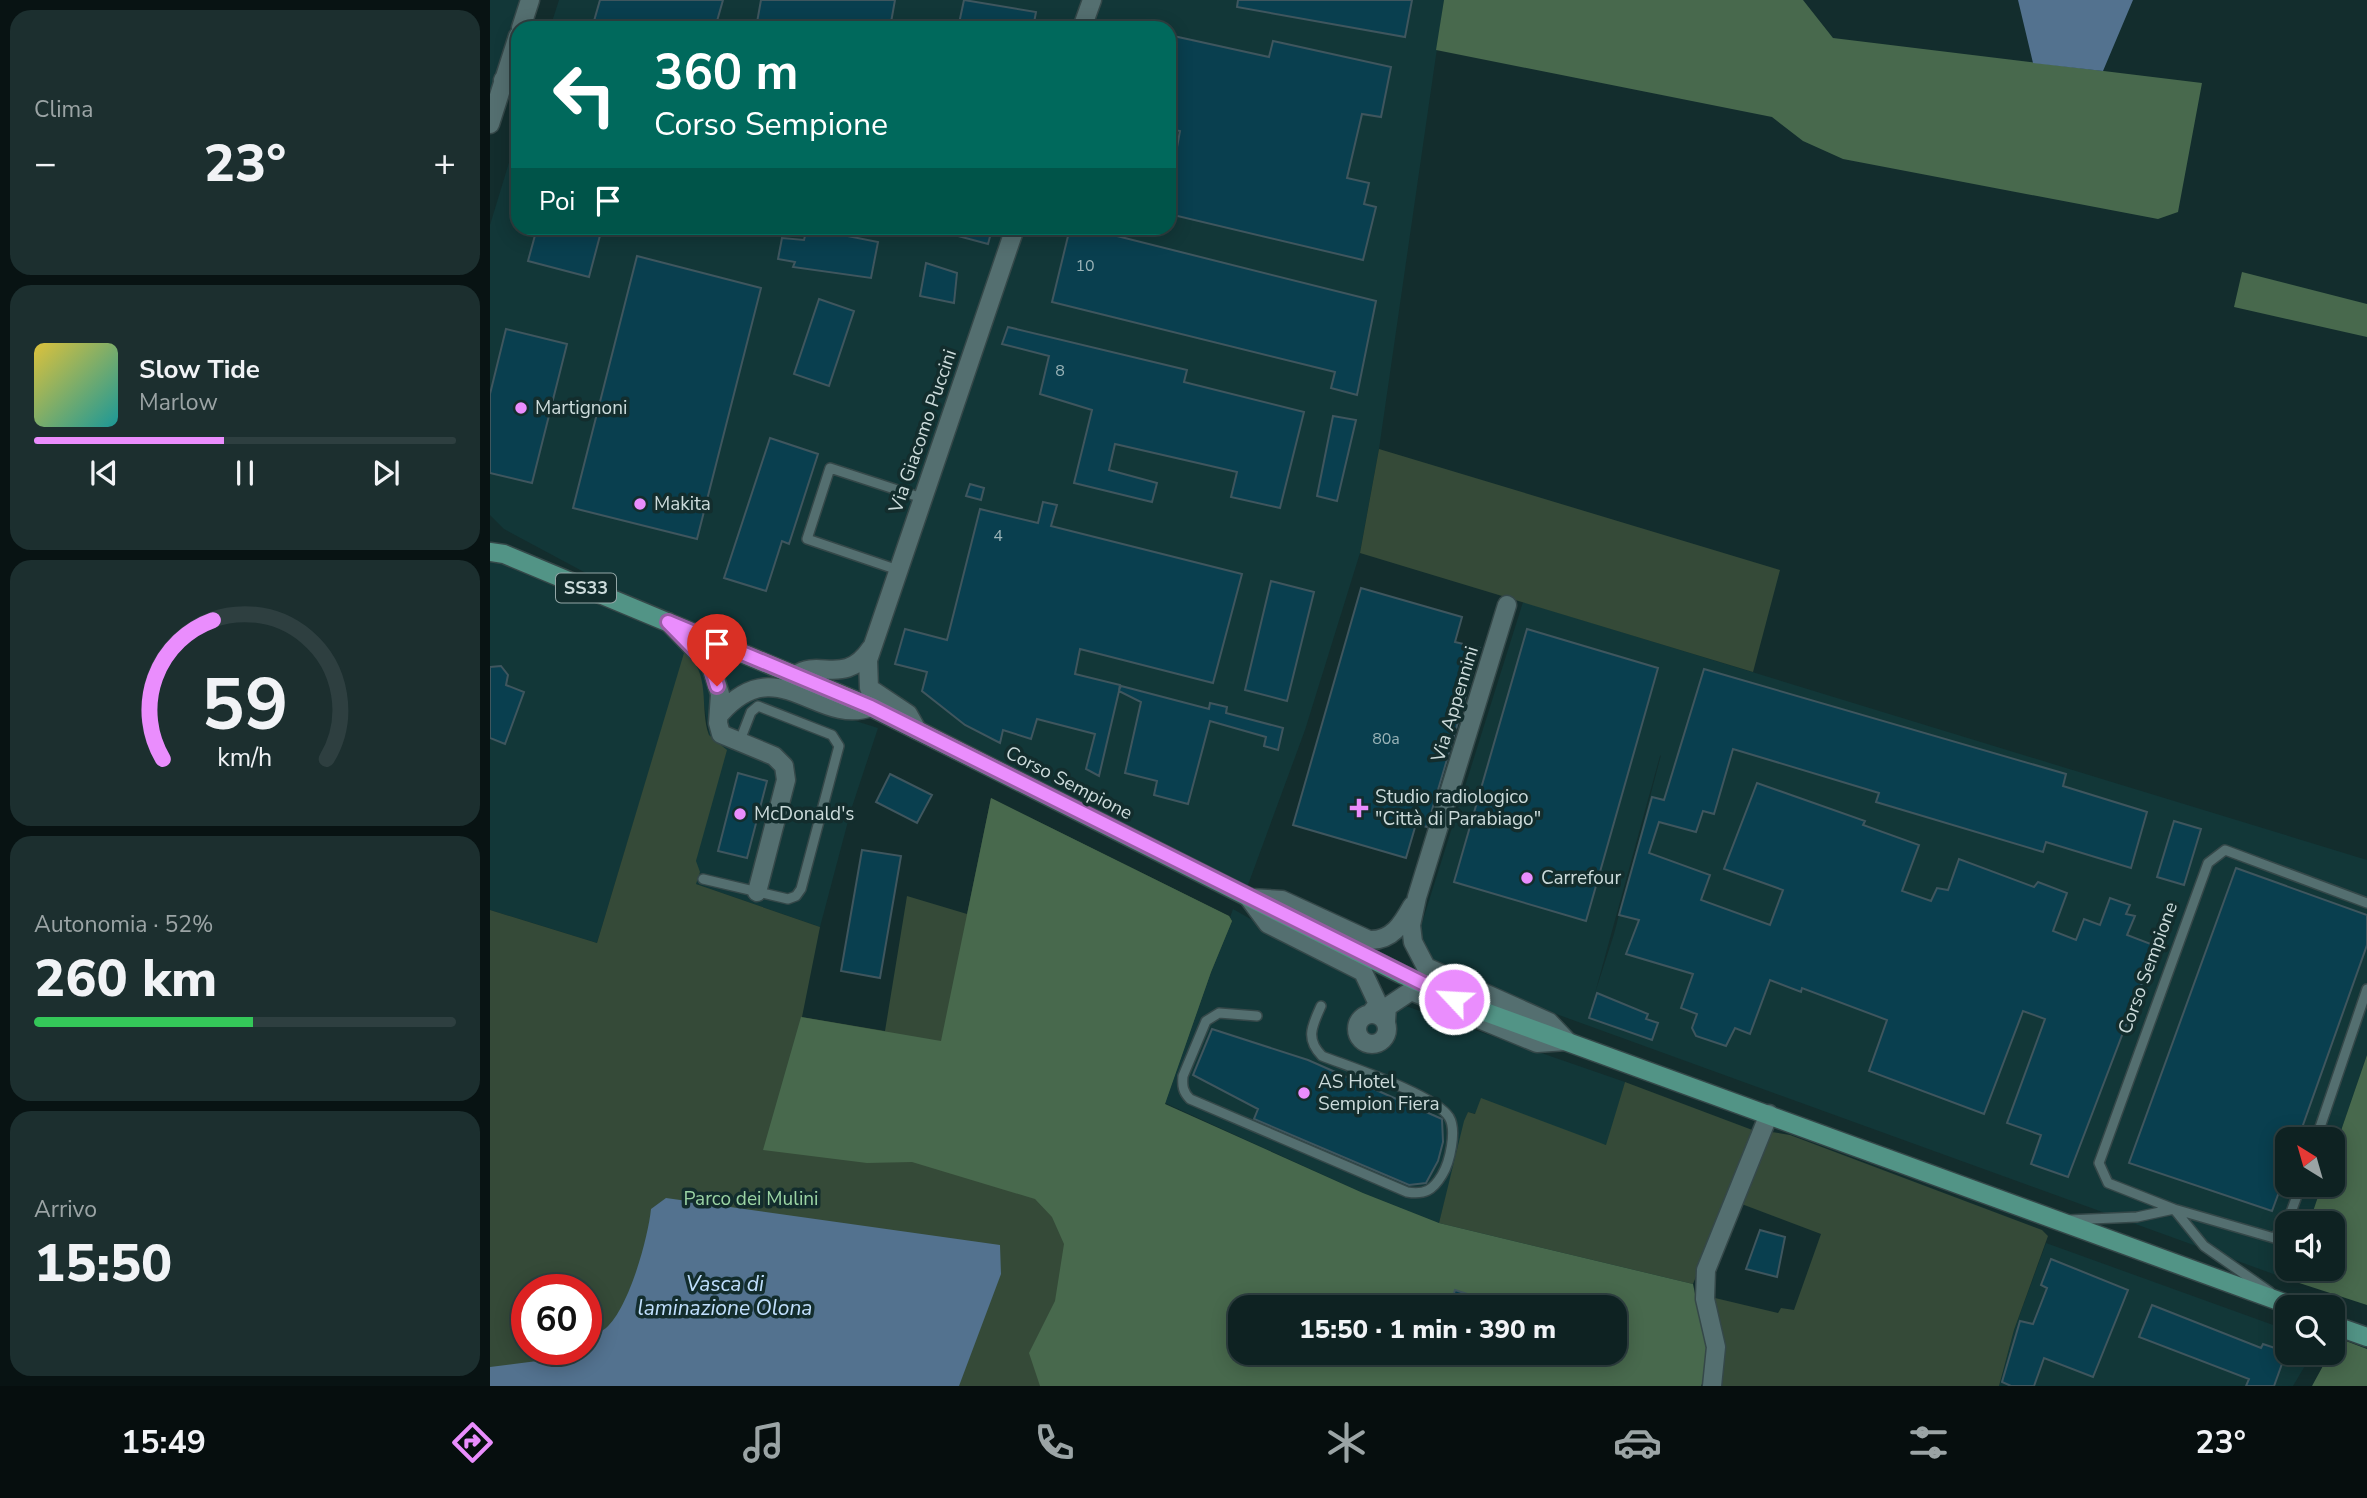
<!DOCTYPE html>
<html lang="it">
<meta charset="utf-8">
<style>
:root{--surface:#0e2222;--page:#1c2f2f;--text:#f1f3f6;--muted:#9ba4a5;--line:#2e3f40;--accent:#ea8dfd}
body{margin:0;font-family:"Nunito Sans",sans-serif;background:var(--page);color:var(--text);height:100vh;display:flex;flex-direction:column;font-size:26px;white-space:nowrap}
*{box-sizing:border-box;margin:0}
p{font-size:23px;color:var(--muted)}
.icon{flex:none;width:38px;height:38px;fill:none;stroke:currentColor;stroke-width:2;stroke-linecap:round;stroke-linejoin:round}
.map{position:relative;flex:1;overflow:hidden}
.details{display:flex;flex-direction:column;gap:10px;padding:10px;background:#081313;width:490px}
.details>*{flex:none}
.hud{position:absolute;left:21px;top:21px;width:665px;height:214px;border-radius:21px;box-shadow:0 4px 18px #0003,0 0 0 2px var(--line);background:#00695c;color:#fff;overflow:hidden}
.needle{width:46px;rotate:323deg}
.controls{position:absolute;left:1785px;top:1127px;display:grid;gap:14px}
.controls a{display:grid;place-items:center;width:70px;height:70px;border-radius:14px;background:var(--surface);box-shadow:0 4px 18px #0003,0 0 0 2px var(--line);font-size:35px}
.speed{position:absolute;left:21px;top:1274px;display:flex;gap:14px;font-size:35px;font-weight:700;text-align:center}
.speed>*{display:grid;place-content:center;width:91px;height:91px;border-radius:50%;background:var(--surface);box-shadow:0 4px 18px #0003,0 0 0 2px var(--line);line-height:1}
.speed .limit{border:10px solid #d22;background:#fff;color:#111}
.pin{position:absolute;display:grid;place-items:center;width:60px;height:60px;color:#fff;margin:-72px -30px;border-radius:50% 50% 50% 0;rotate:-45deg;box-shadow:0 0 7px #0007}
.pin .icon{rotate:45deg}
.me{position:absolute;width:77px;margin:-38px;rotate:295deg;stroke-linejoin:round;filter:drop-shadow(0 0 5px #0008)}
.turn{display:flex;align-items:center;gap:24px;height:147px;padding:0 28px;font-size:32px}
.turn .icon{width:91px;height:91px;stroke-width:2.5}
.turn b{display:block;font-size:49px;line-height:60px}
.then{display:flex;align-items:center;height:66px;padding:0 28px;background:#0003;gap:14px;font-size:26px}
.big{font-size:52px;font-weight:800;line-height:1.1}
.details .widget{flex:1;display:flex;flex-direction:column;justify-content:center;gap:10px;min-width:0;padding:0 24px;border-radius:21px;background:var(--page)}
.details .dial{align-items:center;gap:0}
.dial svg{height:182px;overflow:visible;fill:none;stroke:var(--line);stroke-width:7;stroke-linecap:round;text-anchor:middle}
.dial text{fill:var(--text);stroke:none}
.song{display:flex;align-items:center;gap:21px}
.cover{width:84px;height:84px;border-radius:10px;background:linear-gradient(135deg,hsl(50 70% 55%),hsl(180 70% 35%))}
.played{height:7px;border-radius:4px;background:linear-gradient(90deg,var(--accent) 45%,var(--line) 45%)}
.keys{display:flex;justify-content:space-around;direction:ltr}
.heat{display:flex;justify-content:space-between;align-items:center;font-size:38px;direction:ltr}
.charge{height:10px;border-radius:5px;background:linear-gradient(90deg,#34c759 52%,var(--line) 0)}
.trip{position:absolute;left:738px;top:1295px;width:399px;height:70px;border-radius:21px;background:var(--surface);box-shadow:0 4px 18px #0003,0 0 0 2px var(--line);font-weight:800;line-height:70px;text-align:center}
.tab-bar{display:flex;height:112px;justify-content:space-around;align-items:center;background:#060e0e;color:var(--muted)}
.tab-bar .icon{width:49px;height:49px}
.tab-bar .active{color:var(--accent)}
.tab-bar b{font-size:32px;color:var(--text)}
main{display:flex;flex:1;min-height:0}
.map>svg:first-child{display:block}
.built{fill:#123738;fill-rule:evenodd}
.green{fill:#354a38;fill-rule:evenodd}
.forest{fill:#48694d;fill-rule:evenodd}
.water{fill:#53728f}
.building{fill:#093f4f;stroke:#3f565e;stroke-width:2}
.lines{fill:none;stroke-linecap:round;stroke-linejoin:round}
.service-casing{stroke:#354849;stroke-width:12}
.minor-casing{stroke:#354849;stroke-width:21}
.tertiary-casing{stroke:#354849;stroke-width:21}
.primary-casing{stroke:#354849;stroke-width:21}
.service{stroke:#546f70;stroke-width:9}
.minor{stroke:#546f70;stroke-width:18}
.tertiary{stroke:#546f70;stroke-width:18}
.primary{stroke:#529486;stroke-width:18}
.route-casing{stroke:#985ca4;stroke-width:18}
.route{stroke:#ea8dfd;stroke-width:12}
.poi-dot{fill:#ea8dfd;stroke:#132d2d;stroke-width:2.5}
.labels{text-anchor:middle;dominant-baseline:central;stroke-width:7;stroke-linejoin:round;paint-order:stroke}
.number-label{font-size:16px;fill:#9bb4b8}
.shield{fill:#132d2d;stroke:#94a7a7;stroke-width:2}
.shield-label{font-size:18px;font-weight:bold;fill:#ccdbdb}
.poi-label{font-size:19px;fill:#ccdbdb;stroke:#132d2d;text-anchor:start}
.street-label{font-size:19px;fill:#ccdbdb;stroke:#132d2d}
.park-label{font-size:19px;fill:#9bd4a4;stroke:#132d2d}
.water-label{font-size:21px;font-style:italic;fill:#c1e0fe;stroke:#132d2d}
</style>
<main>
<section class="details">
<div class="widget"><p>Clima</p>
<div class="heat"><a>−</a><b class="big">23°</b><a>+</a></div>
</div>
<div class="widget">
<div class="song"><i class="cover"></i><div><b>Slow Tide</b><p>Marlow</p></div></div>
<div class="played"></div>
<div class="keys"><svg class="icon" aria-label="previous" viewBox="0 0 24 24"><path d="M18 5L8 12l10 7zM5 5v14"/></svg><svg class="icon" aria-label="pause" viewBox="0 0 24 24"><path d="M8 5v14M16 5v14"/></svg><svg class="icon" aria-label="next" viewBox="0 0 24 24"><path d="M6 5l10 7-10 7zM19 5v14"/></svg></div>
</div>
<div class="widget dial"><svg viewBox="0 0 100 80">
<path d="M14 69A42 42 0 1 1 86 69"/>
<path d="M14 69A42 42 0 0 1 36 8" stroke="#ea8dfd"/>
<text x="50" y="56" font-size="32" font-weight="700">59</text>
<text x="50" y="72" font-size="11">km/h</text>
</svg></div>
<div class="widget"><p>Autonomia · 52%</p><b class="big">260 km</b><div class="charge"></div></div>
<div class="widget"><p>Arrivo</p><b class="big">15:50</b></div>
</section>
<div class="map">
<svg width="1877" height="1386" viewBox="0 0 1877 1386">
<rect width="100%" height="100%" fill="#132d2d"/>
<path class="built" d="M0,0H37L0,114Z
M69,0H954L889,449L870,553L815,730L755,893L202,630L14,529L0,515V225L28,133V228H679V28H60Z
M0,553L287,678L353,717L388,728L361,810L330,927L206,884V861L229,745L219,735L213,697L195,653L107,943L0,910Z
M1033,602L1877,860V1055L1843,1154V1139H1797V1185H1832L1819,1223H1797V1269H1803L1800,1280L920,961ZM1171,755L1124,934L1105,993L1170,756Z
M743,909L910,1004L1135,1082L1117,1145L978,1112L949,1223L873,1193L675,1103Z
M1556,1243L1797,1330V1353H1821L1819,1359L1803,1386H1509L1524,1330Z"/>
<path class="green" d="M889,449L1290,570L1263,672L870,553Z
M194,653C222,671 209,708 219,735L237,750L206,861L210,872L206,884L330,927L312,1017L395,1031L417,896L477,914L501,798L739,916L742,921L721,972L675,1103L751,1307V1353L794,1386H0V910L107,943ZM37,1290H96V1349H37Z
M1135,1082L1265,1131L1203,1284L949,1223L974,1121L978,1112L985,1114L991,1098L1116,1145Z
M1282,1132L1300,1135L1552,1230L1558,1236L1524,1330L1509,1386H1229C1238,1357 1226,1328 1225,1298L1288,1313L1291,1308L1304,1310L1331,1234L1249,1203L1276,1136Z"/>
<path class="forest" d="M954,0H1313L1343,38L1712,83L1688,212L1668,219L1353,159L1313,141L1282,117L946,50Z
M1752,272L1877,304V337L1744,307Z
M501,798L739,916L742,921L721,972L675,1104L873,1193L949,1223L1203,1284L1220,1367L1211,1386H550L539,1353L565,1301L574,1244L562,1217L545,1199L422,1162L377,1163L273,1150L311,1017L451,1041ZM751,1307H1125V1353H751Z
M1877,1055V1305L1800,1280L1803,1269H1843V1223H1819L1832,1185H1843V1154Z
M1848,1338L1877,1349V1386H1822L1840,1353H1843Z"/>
<path class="water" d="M1528,0H1643L1613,71L1543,63Z
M176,1198L510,1245L511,1274L469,1386H0V1367L47,1361L76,1349H96V1339C102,1335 111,1332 116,1328C139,1308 158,1238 161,1209Z"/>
<path class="building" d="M110,0H233L225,28H102Z
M271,0H405L400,28H266Z
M474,0L546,12L543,28H468Z
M748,0H922L915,37L747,7Z
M679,35L779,57L783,41L901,67L891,117L872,114L857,178L879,183L874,204L886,207L873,260L679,214V156L685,158L690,131L679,129Z
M47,228H112L99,277L38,261Z
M317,228L388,242L381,278L303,267L305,262L288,259L292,238L314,240Z
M453,228H495L502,229L498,244L453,232Z
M580,228H595L886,301L867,395L841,388L845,372L562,302Z
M147,256L271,288L207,539L83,508Z
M436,263L467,273L464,303L430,296Z
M329,299L364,311L339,386L304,374Z
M518,327L697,370L694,382L814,412L790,508L741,497L747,472L625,444L619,470L667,483L662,502L584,483L602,410L550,394L559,356L512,344Z
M16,329L77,344L42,483L0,473V394Z
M843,416L866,420L847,501L827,496Z
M280,438L328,454L299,544L292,541L276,591L234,578Z
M480,484L494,488L491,500L476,496Z
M553,502L567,505L561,526L752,574L723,683L590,649L585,674L630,685L629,690L631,686L719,709L720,703L737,707L736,713L793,728L788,750L774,746L776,737L720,721L698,804L664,795L667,781L635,773L651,702L629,691L609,776L596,769L605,734L547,719L541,739L513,730L510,743L475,725L432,691L437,672L405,664L415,629L457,640L490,509L548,523Z
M781,581L824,592L797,701L755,690Z
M871,588L972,617L965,642L990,648L937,827L926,824L916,858L803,825Z
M1037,629L1168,668L1096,921L964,882Z
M11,666L18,675L16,685L34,692L15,744L0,738V667Z
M1214,669L1576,774L1573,786L1657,812L1641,868L1556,842L1553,852L1386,802L1389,793L1243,749L1224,814L1213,811L1206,832L1169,822L1159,853L1220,875L1211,900L1280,925L1293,890L1234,869L1267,783L1375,821L1373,825L1429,845L1412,891L1441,901L1447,888L1458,890L1469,859L1544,887L1548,882L1577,893L1563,931L1586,940L1594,919L1610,925L1620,898L1640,905L1636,914L1645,916L1637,935L1666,946L1578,1177L1541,1164L1551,1135L1517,1123L1555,1019L1533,1011L1494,1114L1379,1071L1397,1020L1312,988L1311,992L1280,980L1260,1034L1245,1028L1236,1046L1206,1036L1202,1028L1207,1014L1191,1008L1203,974L1136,954L1149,920L1129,915L1162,797L1174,800Z
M248,773L277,781L257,858L228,851Z
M400,774L442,795L427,823L386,802Z
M1684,821L1711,829L1694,885L1667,877Z
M372,850L411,856L390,978L351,971Z
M1746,868L1877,915V945L1808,1139H1797V1170L1782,1211L1639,1163Z
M1107,993L1158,1014L1156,1019L1168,1023L1162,1040L1099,1018Z
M722,1029L818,1060L952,1119L953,1142L948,1161L936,1183L919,1185L764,1119L768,1109L703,1075Z
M1270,1230L1295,1237L1287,1277L1256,1269Z
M1561,1259L1638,1290L1603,1377L1554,1358L1544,1386H1521L1512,1382L1530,1321L1543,1324L1557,1288L1551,1285Z
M965,1290L1011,1305V1307H960Z
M1662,1305L1771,1348L1773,1344L1788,1349L1793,1361L1784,1386H1756L1759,1379L1649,1337Z"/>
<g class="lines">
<g class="service-casing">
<path id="service" d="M408,570L317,539L340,468L432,498
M213,879L298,899L306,896L311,889L349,746L342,735L268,706L261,712L249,743
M767,1016L729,1013L716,1021L693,1076C692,1086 693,1092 700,1099L917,1192C935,1195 943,1190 952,1175C960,1162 967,1130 959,1117C944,1094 860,1067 832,1056C815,1039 822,1026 831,1006
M1826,1139L1877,989
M1578,1220L1647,1217L1684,1209L1714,1246L1780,1292
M1797,1223L1784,1238L1684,1209L1618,1183L1609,1163L1718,863L1735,850L1877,903
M1797,1223L1811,1185"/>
</g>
<g class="minor-casing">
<path id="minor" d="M592,28L602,0
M13,80L28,83
M1017,605L927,897L921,925L923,942L936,967L1059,1022L1077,1041
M178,622L221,666L230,694L228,723L231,734L284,756L294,766L296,780L267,892
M306,675C329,658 355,687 381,648
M231,713C288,649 328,727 381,707
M427,730L418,714L379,688L378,660L525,228
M758,897L778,924L873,972L888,1004L880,1014
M761,898L792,900L879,940C902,941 912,924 922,906
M867 1029a15 15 0 1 1 30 0a15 15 0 1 1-30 0Z
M896,1021L897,1007L921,991L1047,1043L1077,1041
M1222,1386L1226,1347L1215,1299L1216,1270L1279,1114"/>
</g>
<g class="tertiary-casing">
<path id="tertiary" d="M31,28L40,0
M0,124L28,36"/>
</g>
<g class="primary-casing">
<path id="primary" d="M0,552L14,554L381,707L911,974L987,1009L1805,1307
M1843,1325L1877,1337"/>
</g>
<use href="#service" class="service"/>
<use href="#minor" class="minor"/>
<use href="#tertiary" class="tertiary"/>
<use href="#primary" class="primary"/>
</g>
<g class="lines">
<g class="route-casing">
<path id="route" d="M227,686L221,666L178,622L381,707L964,999"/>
</g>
<use href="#route" class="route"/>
</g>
<g class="poi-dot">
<circle cx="31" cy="408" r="7"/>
<circle cx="150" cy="504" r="7"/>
<path d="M865.5 797.5h7v7h7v7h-7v7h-7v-7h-7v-7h7z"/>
<circle cx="250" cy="814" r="7"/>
<circle cx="1037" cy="878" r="7"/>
<circle cx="814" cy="1093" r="7"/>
</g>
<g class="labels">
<g class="number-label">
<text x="595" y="266">10</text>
<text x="570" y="371">8</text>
<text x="508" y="536">4</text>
<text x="896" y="739">80a</text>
</g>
<rect class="shield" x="66" y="573.5" width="60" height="29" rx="5"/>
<g class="shield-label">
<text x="96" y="588">SS33</text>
</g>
<g class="poi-label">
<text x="45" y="408">Martignoni</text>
<text x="164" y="504">Makita</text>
<text x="885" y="797">Studio radiologico<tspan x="885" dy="22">"Città di Parabiago"</tspan></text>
<text x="264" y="814">McDonald's</text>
<text x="1051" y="878">Carrefour</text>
<text x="828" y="1082">AS Hotel<tspan x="828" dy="22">Sempion Fiera</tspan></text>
</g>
<g class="street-label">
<text transform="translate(433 431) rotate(-71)">Via Giacomo Puccini</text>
<text transform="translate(965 704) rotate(-73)">Via Appennini</text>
<text transform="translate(579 783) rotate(27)">Corso Sempione</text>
<text transform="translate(1658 968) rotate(-70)">Corso Sempione</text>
</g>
<g class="park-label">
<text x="261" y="1199">Parco dei Mulini</text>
</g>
<g class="water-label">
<text x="235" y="1284">Vasca di<tspan x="235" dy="24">laminazione Olona</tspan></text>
</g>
</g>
</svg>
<div class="controls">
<a><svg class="needle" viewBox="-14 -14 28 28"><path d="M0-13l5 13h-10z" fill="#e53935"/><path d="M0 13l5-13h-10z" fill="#9ba4a5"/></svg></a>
<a><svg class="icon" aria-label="sound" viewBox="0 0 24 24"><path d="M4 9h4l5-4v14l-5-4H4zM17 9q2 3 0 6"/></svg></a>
<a><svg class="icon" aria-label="search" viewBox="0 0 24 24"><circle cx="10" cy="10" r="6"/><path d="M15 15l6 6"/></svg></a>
</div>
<div class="speed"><div class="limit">60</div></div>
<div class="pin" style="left:227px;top:686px;background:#d93025"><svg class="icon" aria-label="arrive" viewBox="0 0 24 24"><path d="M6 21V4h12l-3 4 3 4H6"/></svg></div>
<svg class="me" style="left:964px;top:999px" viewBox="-20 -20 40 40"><circle r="17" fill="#ea8dfd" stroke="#fff" stroke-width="3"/><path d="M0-11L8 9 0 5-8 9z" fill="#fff"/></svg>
<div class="trip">15:50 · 1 min · 390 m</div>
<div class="hud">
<div class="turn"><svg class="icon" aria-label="left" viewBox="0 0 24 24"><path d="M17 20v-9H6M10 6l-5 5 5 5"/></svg><div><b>360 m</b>Corso Sempione</div></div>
<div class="then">Poi<svg class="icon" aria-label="arrive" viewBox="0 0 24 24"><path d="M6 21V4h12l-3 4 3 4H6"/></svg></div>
</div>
</div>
</main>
<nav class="tab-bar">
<b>15:49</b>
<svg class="icon active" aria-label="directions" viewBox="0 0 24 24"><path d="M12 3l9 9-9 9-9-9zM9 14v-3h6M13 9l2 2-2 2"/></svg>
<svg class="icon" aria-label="music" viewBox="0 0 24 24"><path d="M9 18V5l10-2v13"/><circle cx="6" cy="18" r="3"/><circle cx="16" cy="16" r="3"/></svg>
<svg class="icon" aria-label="phone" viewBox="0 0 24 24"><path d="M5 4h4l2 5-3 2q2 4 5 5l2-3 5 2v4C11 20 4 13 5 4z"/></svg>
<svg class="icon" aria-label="climate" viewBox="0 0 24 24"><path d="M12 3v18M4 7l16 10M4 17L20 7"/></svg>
<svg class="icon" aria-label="car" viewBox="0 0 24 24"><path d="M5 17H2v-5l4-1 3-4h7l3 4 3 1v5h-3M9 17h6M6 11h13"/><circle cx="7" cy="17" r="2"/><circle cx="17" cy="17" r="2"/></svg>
<svg class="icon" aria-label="filters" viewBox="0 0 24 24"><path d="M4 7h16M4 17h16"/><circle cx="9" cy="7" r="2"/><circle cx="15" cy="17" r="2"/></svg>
<b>23°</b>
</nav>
